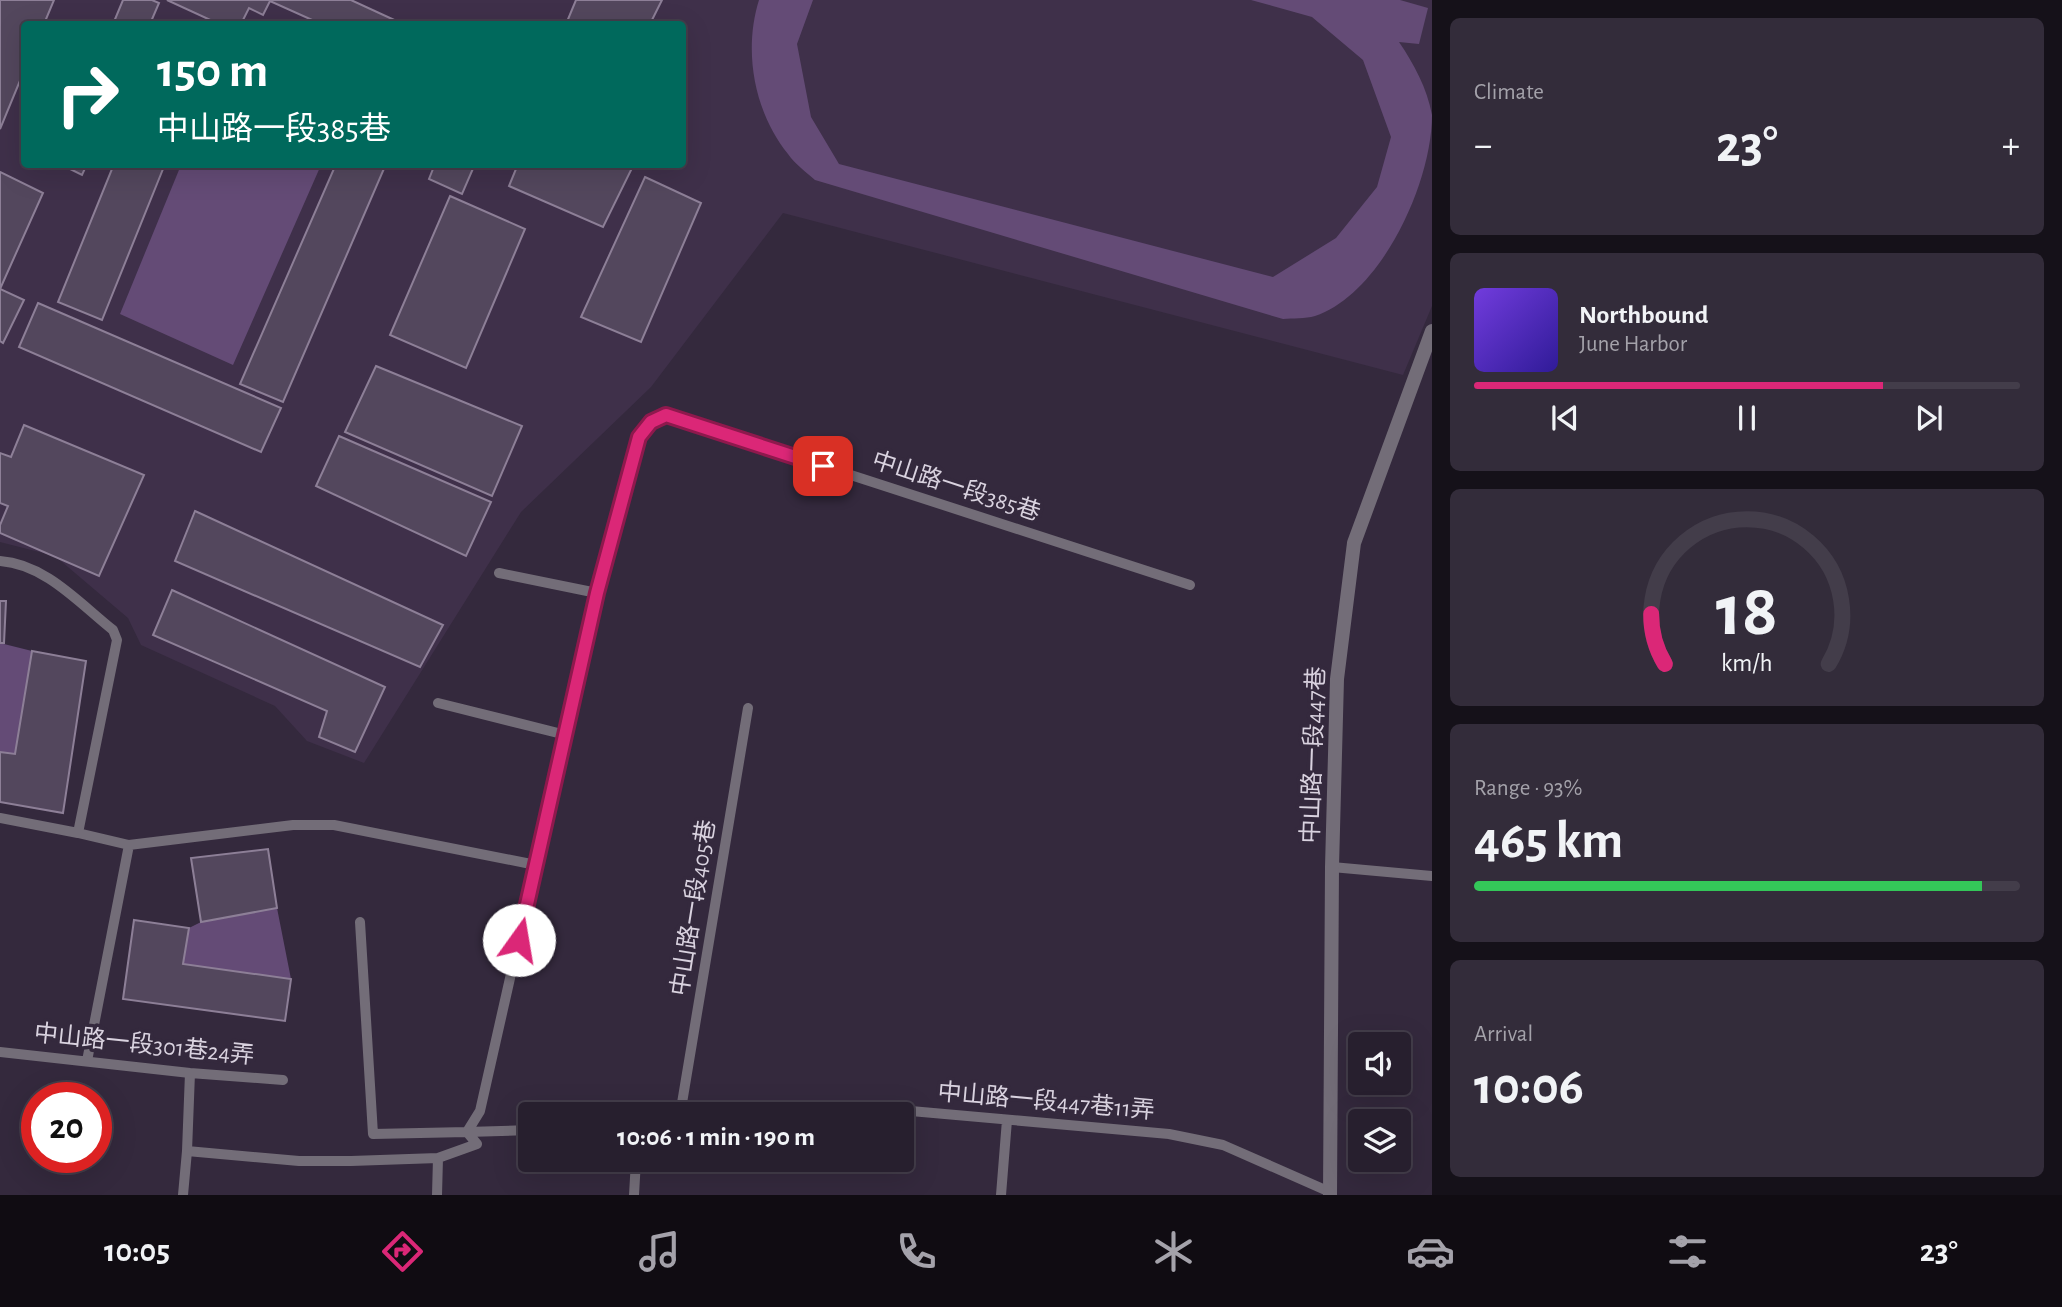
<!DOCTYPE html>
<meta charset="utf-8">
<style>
:root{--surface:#271f2e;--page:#332c3a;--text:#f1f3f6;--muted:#a4a2aa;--line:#433d4a;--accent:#db2777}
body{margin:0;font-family:"Alegreya Sans","Noto Sans TC",sans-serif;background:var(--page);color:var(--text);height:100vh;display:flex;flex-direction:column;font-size:26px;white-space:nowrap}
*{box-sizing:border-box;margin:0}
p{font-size:23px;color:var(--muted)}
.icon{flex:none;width:38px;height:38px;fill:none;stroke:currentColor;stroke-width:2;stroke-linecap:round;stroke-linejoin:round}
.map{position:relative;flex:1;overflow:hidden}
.sheet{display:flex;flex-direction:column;gap:18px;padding:18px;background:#151119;width:630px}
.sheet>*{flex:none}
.banner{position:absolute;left:21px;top:21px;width:665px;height:147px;border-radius:7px;box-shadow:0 7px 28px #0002,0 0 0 2px var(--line);background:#00695c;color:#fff;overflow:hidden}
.fabs{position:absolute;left:1348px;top:1032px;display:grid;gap:14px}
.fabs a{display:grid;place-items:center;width:63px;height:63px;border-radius:7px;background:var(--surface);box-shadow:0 7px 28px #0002,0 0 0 2px var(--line);font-size:35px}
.speed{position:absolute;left:21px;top:1082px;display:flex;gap:14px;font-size:35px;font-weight:700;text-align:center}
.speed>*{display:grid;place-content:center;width:91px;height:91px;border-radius:50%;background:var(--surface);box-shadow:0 7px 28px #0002,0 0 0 2px var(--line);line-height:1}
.speed .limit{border:10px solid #d22;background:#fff;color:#111}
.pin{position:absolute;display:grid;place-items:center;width:60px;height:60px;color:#fff;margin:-30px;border-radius:14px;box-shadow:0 4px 10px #0006}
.me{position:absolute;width:77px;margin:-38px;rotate:13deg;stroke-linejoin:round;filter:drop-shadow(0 0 5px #0008)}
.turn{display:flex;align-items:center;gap:24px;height:147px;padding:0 21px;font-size:32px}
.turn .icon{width:91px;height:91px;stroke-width:2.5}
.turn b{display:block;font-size:49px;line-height:60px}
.big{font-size:52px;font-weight:700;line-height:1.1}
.sheet .tile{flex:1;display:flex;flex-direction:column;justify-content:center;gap:10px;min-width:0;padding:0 24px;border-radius:10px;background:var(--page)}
.sheet .dial{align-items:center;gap:0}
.dial svg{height:182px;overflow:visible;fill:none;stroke:var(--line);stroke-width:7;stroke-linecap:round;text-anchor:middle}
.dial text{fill:var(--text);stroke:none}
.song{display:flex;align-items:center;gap:21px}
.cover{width:84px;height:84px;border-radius:10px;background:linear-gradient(135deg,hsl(260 70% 55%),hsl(250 70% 35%))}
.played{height:7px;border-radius:4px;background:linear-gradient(90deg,var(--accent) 75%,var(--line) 75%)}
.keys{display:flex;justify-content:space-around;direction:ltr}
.heat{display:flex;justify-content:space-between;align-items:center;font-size:38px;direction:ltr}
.charge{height:10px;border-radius:5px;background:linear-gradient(90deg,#34c759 93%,var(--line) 0)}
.trip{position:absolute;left:518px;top:1102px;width:396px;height:70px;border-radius:7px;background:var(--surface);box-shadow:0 7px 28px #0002,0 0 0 2px var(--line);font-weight:700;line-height:70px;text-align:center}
.tab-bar{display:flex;height:112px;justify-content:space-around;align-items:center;background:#100c12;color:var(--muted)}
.tab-bar .icon{width:49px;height:49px}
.tab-bar .current{color:var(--accent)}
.tab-bar b{font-size:32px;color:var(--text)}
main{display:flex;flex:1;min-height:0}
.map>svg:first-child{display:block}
.built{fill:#3f304a;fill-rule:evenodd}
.green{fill:#644b76}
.building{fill:#53475d;stroke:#8d7f97;stroke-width:2}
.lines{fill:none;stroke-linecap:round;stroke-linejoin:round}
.lane{stroke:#736d78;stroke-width:10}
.street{stroke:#736d78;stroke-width:14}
.route-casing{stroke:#8e194d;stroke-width:18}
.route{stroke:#db2777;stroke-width:12}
.labels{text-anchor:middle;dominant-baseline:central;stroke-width:7;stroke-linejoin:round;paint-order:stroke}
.street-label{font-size:24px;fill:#d9d2df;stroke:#34293d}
</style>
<main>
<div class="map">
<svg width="1432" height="1195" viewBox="0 0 1432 1195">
<rect width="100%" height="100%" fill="#34293d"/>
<path class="built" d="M0,0H1432V306L1403,375L783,213L651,387L521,512L364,763L307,741L275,706L141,645L128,618L55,556L0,542ZM24,24H682V164H24Z"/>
<path class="green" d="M759,0H813L797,44L811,117L839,164L1273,277L1336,238L1377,187L1391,137L1363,60L1312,17L1251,0H1400L1428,8L1419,44L1399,42C1414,64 1427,88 1432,115C1432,183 1381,294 1315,316C1305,319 1293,318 1283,319L815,180C806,172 795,164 788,154C754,112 743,51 759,0Z
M181,165H321L233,365L120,314Z
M0,643L32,651L15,754L0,752Z
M277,908L291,979L183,964L189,928L201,922Z"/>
<path class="building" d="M0,0H54L44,24H24V71L0,129Z
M123,0H152L159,3L150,24H113Z
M167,0H351L403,24H321L270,1L263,15L249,8L241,24H219Z
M576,0H662L650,24H566Z
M60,164H87L82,175Z
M114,164H165L102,320L58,302Z
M336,164H386L283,402L240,384Z
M435,164H475L462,194L429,179Z
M518,164H634L603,227L509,186Z
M0,172L43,193L0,289L24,300L3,343L0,341Z
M645,177L701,203L641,342L581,317Z
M450,196L525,229L466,368L390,335Z
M38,303L281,408L261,452L19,347Z
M376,366L522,426L492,496L345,432Z
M24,425L144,475L99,576L0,533V525L8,506L0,503V453L11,457Z
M339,436L491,502L466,556L316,486Z
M195,511L443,625L420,667L175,561Z
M172,590L385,687L355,752L319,737L327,711L153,635Z
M0,601H6L4,643H0Z
M32,651L86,661L63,813L0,802V752L15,754Z
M268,849L277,908L201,922L191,858Z
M134,920L189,928L183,964L291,979L285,1021L123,999Z"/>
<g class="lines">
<path class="lane" d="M0,561C45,564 79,603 113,630L117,640L78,833
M499,573L597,593
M438,703L566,735
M0,818L78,833L129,845L293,825H334L536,865
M1332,867L1432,876
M360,922L373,1134L467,1132L480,1111L597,593L632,460L639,437L651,422L666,415L1190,585
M0,1052L190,1073L283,1080
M87,1061L129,845
M680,1115L748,708
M747,1115L773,1110L877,1108L1169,1134L1223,1145L1330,1192
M187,1151L299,1161H351L438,1158L477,1144L467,1132L530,1130
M183,1195L187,1151L190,1073
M437,1195L438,1158
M634,1195L636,1160
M1001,1195L1007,1120"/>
<path class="street" d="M1330,1195L1332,867L1337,679L1354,543L1432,331"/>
</g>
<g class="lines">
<g class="route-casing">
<path id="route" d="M519,940L597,593L639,437L651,422L666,415L823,466"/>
</g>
<use href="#route" class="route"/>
</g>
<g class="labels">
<g class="street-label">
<text transform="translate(956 487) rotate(18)">中山路一段385巷</text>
<text transform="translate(1314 755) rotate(-88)">中山路一段447巷</text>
<text transform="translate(694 908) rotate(-81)">中山路一段405巷</text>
<text transform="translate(144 1045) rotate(6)">中山路一段301巷24弄</text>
<text transform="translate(1046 1102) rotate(5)">中山路一段447巷11弄</text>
</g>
</g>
</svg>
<div class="fabs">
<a><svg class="icon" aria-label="sound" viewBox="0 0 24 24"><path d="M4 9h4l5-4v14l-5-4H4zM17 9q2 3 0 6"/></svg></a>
<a><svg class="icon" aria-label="layers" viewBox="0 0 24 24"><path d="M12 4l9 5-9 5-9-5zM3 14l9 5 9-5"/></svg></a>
</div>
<div class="speed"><div class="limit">20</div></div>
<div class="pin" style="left:823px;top:466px;background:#d93025"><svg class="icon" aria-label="arrive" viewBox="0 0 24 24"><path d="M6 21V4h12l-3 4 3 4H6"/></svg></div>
<svg class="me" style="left:519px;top:940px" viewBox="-20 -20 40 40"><circle r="19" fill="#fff"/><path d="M0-13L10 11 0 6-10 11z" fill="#db2777"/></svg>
<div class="trip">10:06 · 1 min · 190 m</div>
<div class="banner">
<div class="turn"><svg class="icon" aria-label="right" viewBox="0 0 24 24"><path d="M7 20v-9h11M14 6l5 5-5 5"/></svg><div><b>150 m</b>中山路一段385巷</div></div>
</div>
</div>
<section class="sheet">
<div class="tile"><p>Climate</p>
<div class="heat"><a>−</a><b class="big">23°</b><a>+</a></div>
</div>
<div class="tile">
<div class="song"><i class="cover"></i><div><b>Northbound</b><p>June Harbor</p></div></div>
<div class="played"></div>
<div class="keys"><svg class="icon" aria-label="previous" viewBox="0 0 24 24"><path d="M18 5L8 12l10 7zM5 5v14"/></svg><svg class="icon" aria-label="pause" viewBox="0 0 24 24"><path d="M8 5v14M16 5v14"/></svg><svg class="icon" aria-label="next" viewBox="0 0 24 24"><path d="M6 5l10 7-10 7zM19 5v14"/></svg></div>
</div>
<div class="tile dial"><svg viewBox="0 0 100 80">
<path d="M14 69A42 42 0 1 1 86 69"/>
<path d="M14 69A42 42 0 0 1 8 47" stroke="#db2777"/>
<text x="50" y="56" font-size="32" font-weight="700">18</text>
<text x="50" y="72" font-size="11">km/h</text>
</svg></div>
<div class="tile"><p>Range · 93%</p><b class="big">465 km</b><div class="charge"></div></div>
<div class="tile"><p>Arrival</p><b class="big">10:06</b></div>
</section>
</main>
<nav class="tab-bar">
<b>10:05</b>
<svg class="icon current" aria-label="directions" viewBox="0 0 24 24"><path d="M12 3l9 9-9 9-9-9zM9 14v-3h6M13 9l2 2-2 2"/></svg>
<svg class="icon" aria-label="music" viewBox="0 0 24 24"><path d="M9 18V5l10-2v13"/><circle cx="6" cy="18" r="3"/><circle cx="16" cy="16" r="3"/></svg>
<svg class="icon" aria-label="phone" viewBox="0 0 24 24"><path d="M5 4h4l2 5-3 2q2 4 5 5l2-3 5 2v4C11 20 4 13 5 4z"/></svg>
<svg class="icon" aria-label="climate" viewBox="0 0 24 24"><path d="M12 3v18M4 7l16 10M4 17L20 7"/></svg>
<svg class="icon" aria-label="car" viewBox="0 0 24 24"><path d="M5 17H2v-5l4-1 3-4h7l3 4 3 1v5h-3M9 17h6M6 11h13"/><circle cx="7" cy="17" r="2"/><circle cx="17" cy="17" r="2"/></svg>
<svg class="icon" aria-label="filters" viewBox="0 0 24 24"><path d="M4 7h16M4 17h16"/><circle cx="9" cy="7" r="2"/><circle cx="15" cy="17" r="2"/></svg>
<b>23°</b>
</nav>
